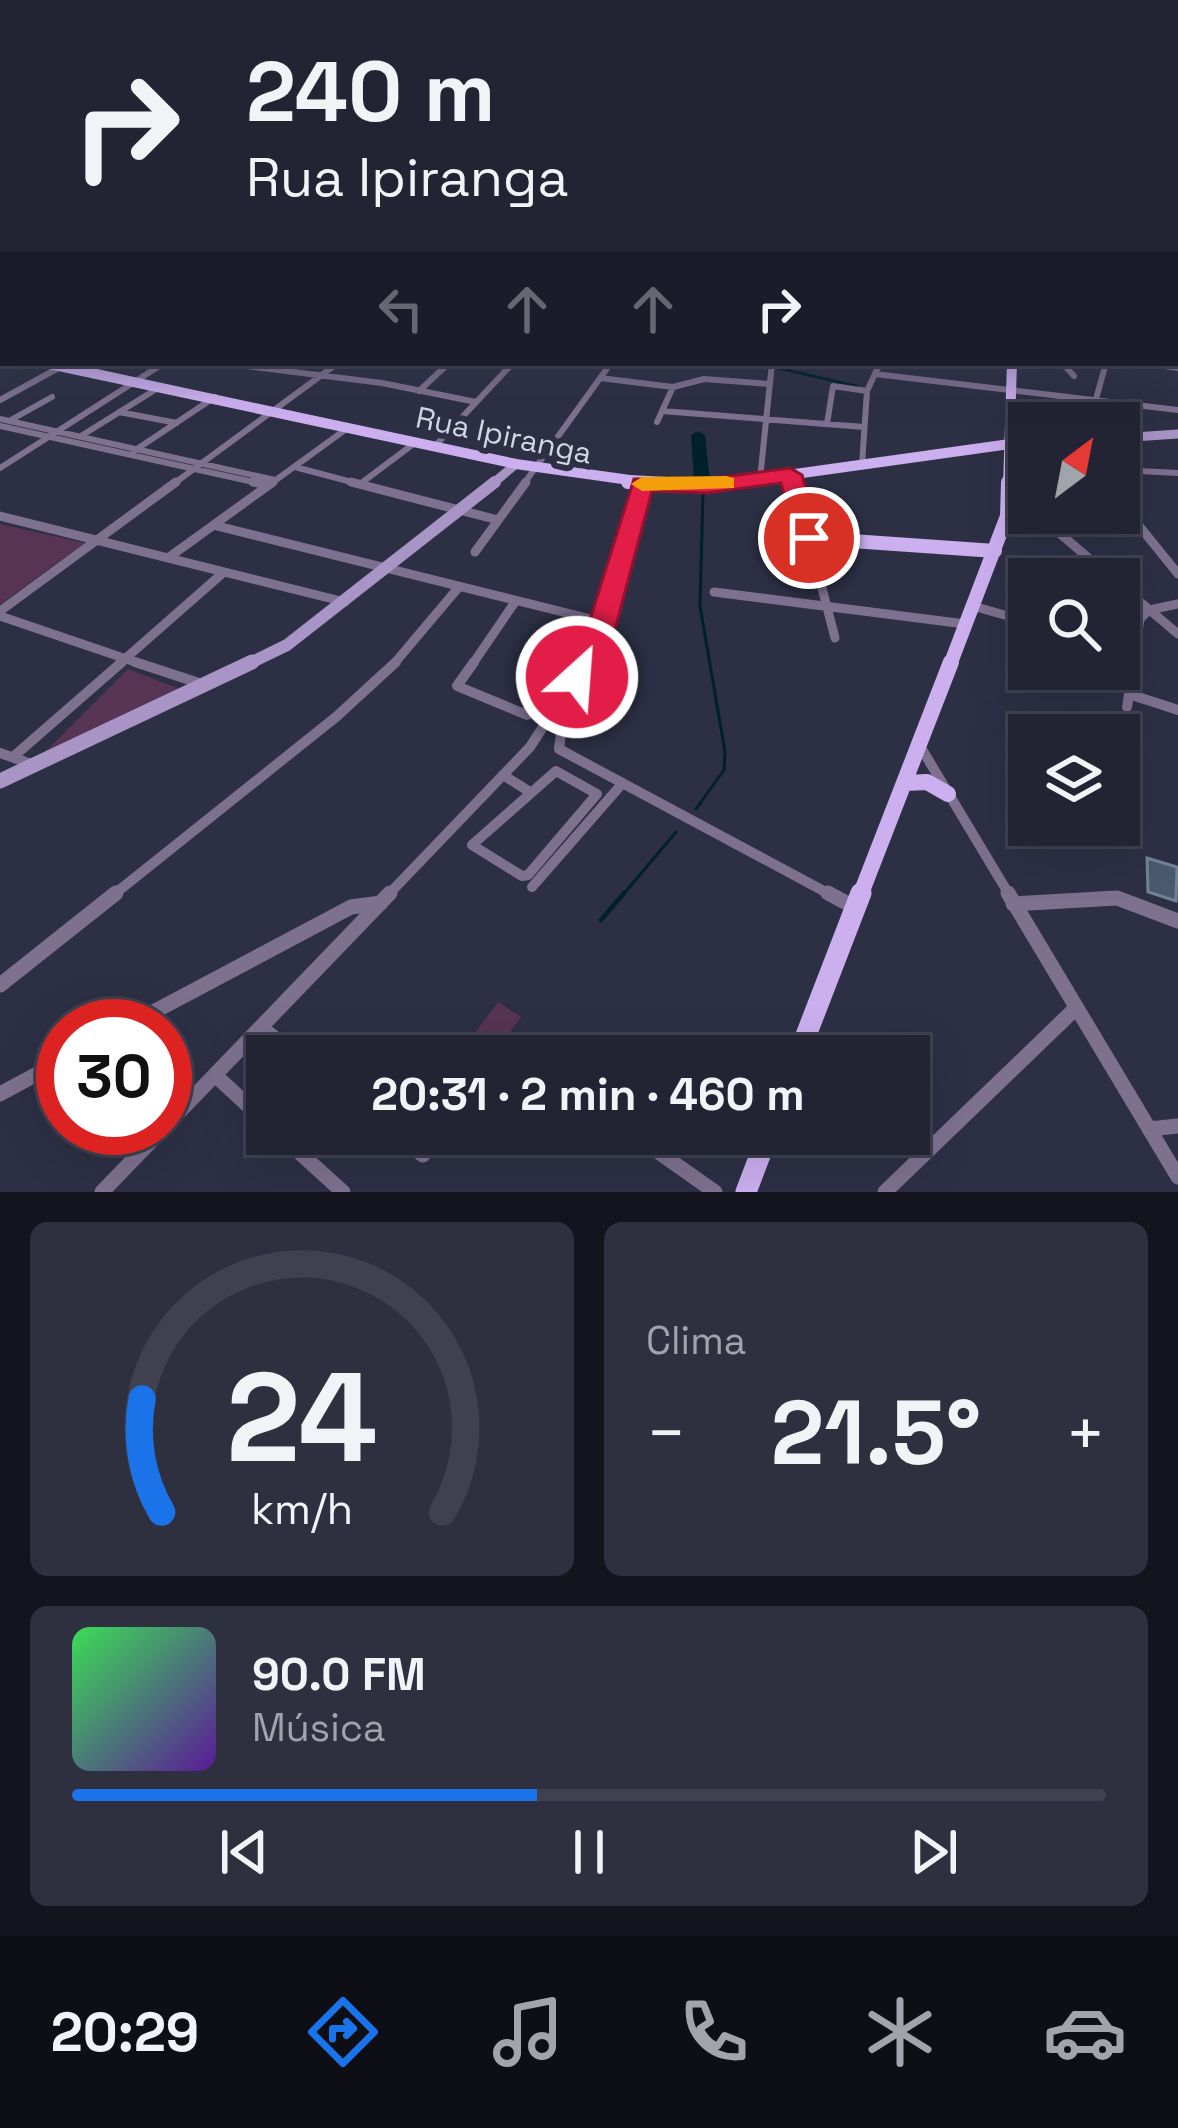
<!DOCTYPE html>
<html lang="pt">
<meta charset="utf-8">
<style>
:root{--surface:#222434;--page:#2e3040;--text:#f1f3f6;--muted:#a2a4ac;--line:#3f414f;--accent:#1a73e8}
body{margin:0;font-family:"Space Grotesk",sans-serif;background:var(--page);color:var(--text);height:100vh;display:flex;flex-direction:column;font-size:45px;white-space:nowrap}
*{box-sizing:border-box;margin:0}
p{font-size:39px;color:var(--muted)}
.icon{flex:none;width:66px;height:66px;fill:none;stroke:currentColor;stroke-width:2;stroke-linecap:round;stroke-linejoin:round}
.map{position:relative;height:1192px;overflow:hidden}
.sheet{display:flex;flex-direction:column;gap:30px;padding:30px;background:#13141d;flex:1}
.sheet>*{flex:none}
.banner{position:absolute;left:0px;top:0px;width:1179px;height:366px;box-shadow:0 12px 48px #0002,0 0 0 3px var(--line);background:#222434;color:var(--text);overflow:hidden}
.needle{width:78px;rotate:32deg}
.fabs{position:absolute;left:1008px;top:402px;display:grid;gap:24px}
.fabs a{display:grid;place-items:center;width:132px;height:132px;border-radius:0px;background:var(--surface);box-shadow:0 12px 48px #0002,0 0 0 3px var(--line);font-size:60px}
.speed{position:absolute;left:36px;top:999px;display:flex;gap:24px;font-size:60px;font-weight:700;text-align:center}
.speed>*{display:grid;place-content:center;width:156px;height:156px;border-radius:50%;background:var(--surface);box-shadow:0 12px 48px #0002,0 0 0 3px var(--line);line-height:1}
.speed .limit{border:18px solid #d22;background:#fff;color:#111}
.pin{position:absolute;display:grid;place-items:center;width:102px;height:102px;color:#fff;margin:-51px;border:6px solid #fff;border-radius:50%;box-shadow:0 3px 12px #0007}
.me{position:absolute;width:132px;margin:-66px;rotate:26deg;stroke-linejoin:round;filter:drop-shadow(0 0 9px #0008)}
.turn{display:flex;align-items:center;gap:42px;height:252px;padding:0 48px;font-size:54px}
.turn .icon{width:156px;height:156px;stroke-width:2.5}
.turn b{display:block;font-size:84px;line-height:102px}
.lanes{display:flex;align-items:center;height:114px;padding:0 48px;background:#0003;justify-content:center;gap:60px;direction:ltr}
.lanes .off{opacity:.35}
.big{font-size:90px;font-weight:700;line-height:1.1}
.sheet .widget{flex:1;display:flex;flex-direction:column;justify-content:center;gap:18px;min-width:0;padding:0 42px;border-radius:18px;background:var(--page)}
.sheet .dial{align-items:center;gap:0}
.dial svg{height:312px;overflow:visible;fill:none;stroke:var(--line);stroke-width:7;stroke-linecap:round;text-anchor:middle}
.dial text{fill:var(--text);stroke:none}
.song{display:flex;align-items:center;gap:36px}
.cover{width:144px;height:144px;border-radius:18px;background:linear-gradient(135deg,hsl(130 70% 55%),hsl(270 70% 35%))}
.played{height:12px;border-radius:6px;background:linear-gradient(90deg,var(--accent) 45%,var(--line) 45%)}
.keys{display:flex;justify-content:space-around;direction:ltr}
.heat{display:flex;justify-content:space-between;align-items:center;font-size:66px;direction:ltr}
.sheet .tiles{flex:1;display:grid;gap:30px;grid-template-columns:1fr 1fr}
.widget:last-child{grid-column:span 2}
.trip{position:absolute;left:246px;top:1035px;width:684px;height:120px;border-radius:0px;background:var(--surface);box-shadow:0 12px 48px #0002,0 0 0 3px var(--line);font-weight:700;line-height:120px;text-align:center}
.dock{display:flex;height:192px;justify-content:space-around;align-items:center;background:#0e0e15;color:var(--muted)}
.dock .icon{width:84px;height:84px}
.dock .active{color:var(--accent)}
.dock b{font-size:54px;color:var(--text)}
.map>svg:first-child{display:block}
.green{fill:#573454}
.lines{fill:none;stroke-linecap:round;stroke-linejoin:round}
.stream-far1{stroke:#00202c;stroke-width:3}
.stream{stroke:#00202c;stroke-width:4.5}
.river{fill:#00202c;fill-rule:evenodd}
.building{fill:#495a6e;stroke:#718398;stroke-width:3}
.street-far4{stroke:#7e7190;stroke-width:4.5}
.street-far3{stroke:#7e7190;stroke-width:6}
.street-far2{stroke:#7e7190;stroke-width:9}
.street-far1{stroke:#7e7190;stroke-width:10}
.street{stroke:#7e7190;stroke-width:15}
.secondary-far2{stroke:#a994c6;stroke-width:9}
.secondary-far1{stroke:#a994c6;stroke-width:12}
.secondary{stroke:#a994c6;stroke-width:15}
.primary-far3{stroke:#cbafef;stroke-width:10}
.primary-far2{stroke:#cbafef;stroke-width:14}
.primary-far1{stroke:#cbafef;stroke-width:16}
.primary{stroke:#cbafef;stroke-width:21}
.route{fill:#e11d48;stroke:#92132f;stroke-width:3}
.slow{fill:#f59e0b}
.labels{text-anchor:middle;dominant-baseline:central;stroke-width:12;stroke-linejoin:round;paint-order:stroke}
.far-street-label{font-size:30px;fill:#d4d6e4;stroke:#2d3045}
</style>
<div class="map">
<svg width="1178" height="1192" viewBox="0 0 1178 1192">
<rect width="100%" height="100%" fill="#2d3045"/>
<path class="green" d="M0,524L85,543L0,604Z
M128,669L182,690L44,753Z
M498,1002L521,1017L493,1056H475L464,1048Z"/>
<g class="lines">
<path class="stream-far1" d="M741,363L761,365
M778,368L856,386
M696,809L724,770L725,752L700,606L703,492
M622,896L676,832"/>
<path class="stream" d="M601,920L624,893"/>
<path class="river" d="M698,431L705,435L710,482L702,487L694,482L691,435Z"/>
</g>
<path class="building" d="M1147,858L1177,867L1176,901L1148,892Z"/>
<g class="lines">
<path class="street-far4" d="M0,242L2,235"/>
<path class="street-far3" d="M223,363L382,383L476,402
M1062,363L1074,376
M1145,363L1178,368
M875,374L1178,410
M600,378L673,387L704,379L769,384
M419,391L449,363
M1096,399L1106,363
M0,400L64,365
M662,411L864,427
M119,412L177,423
M1047,415L1053,423
M0,419L275,480
M9,421L52,397
M657,422L673,387
M827,424L833,386L867,391
M0,426L267,485
M81,436L158,388
M435,446L513,363
M134,451L215,397
M862,465L867,391L880,363
M295,467L363,485
M0,468L164,363
M1119,470L1178,473
M760,479L772,363
M360,484L416,442
M172,485L338,363
M269,485L349,427
M523,485L611,363"/>
<path class="street-far2" d="M253,482L268,485
M351,482L498,520
M1011,491L1029,507
M1119,501L1178,574
M1036,513L1113,579
M0,516L345,602
M1007,516L1041,518
M213,525L603,622
M809,538L835,638
M475,552L526,482
M168,558L273,482
M1119,584L1178,634
M714,592L965,624
M973,606L1029,622
M1149,610L1178,604
M0,611L176,482
M0,616L144,665
M118,665L224,572
M393,665L458,588
M472,665L515,602
M583,665L602,626
M594,665L642,484
M1133,665L1140,619L1149,610"/>
<path class="street-far1" d="M135,662L205,685
M474,662L457,686L527,715
M595,662L561,734L559,749L833,896
M1129,694L1178,710
M1127,707L1134,662
M920,746L1010,896
M0,753L34,765
M13,757L122,662
M556,771L597,794L528,875L522,876L472,845Z
M503,775L530,792
M532,887L621,785
M112,896L336,717L396,662
M387,896L530,747L585,662"/>
<path class="street" d="M828,893L854,907
M1008,893L1178,1177
M1013,904L1117,898L1178,921
M0,985L116,893
M127,1026L351,907L381,903
M262,1028L297,1056
M216,1076L267,1123
M0,1094L63,1060
M1149,1129L1178,1126
M279,1134L343,1192
M396,1134L423,1155
M633,1134L715,1192
M102,1192L390,893
M885,1192L1076,1008"/>
<path class="secondary-far2" d="M1119,438L1178,434
M1010,444L1029,443
M491,485L516,464"/>
<path class="secondary-far1" d="M246,665L287,645L495,482"/>
<path class="secondary" d="M0,781L252,662"/>
<path class="primary-far3" d="M45,363L516,464L665,485
M790,475L793,485
M716,485L1010,444
M1008,485L1012,363"/>
<path class="primary-far2" d="M628,482L707,486L738,482
M792,482L809,538L995,551
M950,665L1007,516L1008,482"/>
<path class="primary-far1" d="M905,783L927,782L948,794
M860,896L951,662"/>
<path class="primary" d="M798,1056L861,893
M746,1192L768,1134"/>
</g>
<linearGradient id="sky" x2="0" y2="1"><stop stop-color="#191a26"/><stop offset="0.58" stop-color="#464e68"/><stop offset="1" stop-color="#464e68" stop-opacity="0"/></linearGradient>
<rect width="1178" height="402" fill="url(#sky)"/>
<path class="route" d="M790,468L802,475L821,538L818,544H800L796,538L781,483L707,493L652,491L616,626L587,684H566L561,677L588,626L634,479H707Z"/>
<path class="slow" d="M726,476L734,478V488L642,491L631,484L642,477Z"/>
<g class="labels">
<g class="far-street-label">
<text transform="translate(504 435) rotate(12)">Rua Ipiranga</text>
</g>
</g>
</svg>
<div class="fabs">
<a><svg class="needle" viewBox="-14 -14 28 28"><path d="M0-13l5 13h-10z" fill="#e53935"/><path d="M0 13l5-13h-10z" fill="#a2a4ac"/></svg></a>
<a><svg class="icon" aria-label="search" viewBox="0 0 24 24"><circle cx="10" cy="10" r="6"/><path d="M15 15l6 6"/></svg></a>
<a><svg class="icon" aria-label="layers" viewBox="0 0 24 24"><path d="M12 4l9 5-9 5-9-5zM3 14l9 5 9-5"/></svg></a>
</div>
<div class="speed"><div class="limit">30</div></div>
<div class="pin" style="left:809px;top:538px;background:#d93025"><svg class="icon" aria-label="arrive" viewBox="0 0 24 24"><path d="M6 21V4h12l-3 4 3 4H6"/></svg></div>
<svg class="me" style="left:577px;top:677px" viewBox="-20 -20 40 40"><circle r="17" fill="#e11d48" stroke="#fff" stroke-width="3"/><path d="M0-11L8 9 0 5-8 9z" fill="#fff"/></svg>
<div class="trip">20:31 · 2 min · 460 m</div>
<div class="banner">
<div class="turn"><svg class="icon" aria-label="right" viewBox="0 0 24 24"><path d="M7 20v-9h11M14 6l5 5-5 5"/></svg><div><b>240 m</b>Rua Ipiranga</div></div>
<div class="lanes"><svg class="icon off" aria-label="left" viewBox="0 0 24 24"><path d="M17 20v-9H6M10 6l-5 5 5 5"/></svg><svg class="icon off" aria-label="ahead" viewBox="0 0 24 24"><path d="M12 20V5M6 11l6-6 6 6"/></svg><svg class="icon off" aria-label="ahead" viewBox="0 0 24 24"><path d="M12 20V5M6 11l6-6 6 6"/></svg><svg class="icon" aria-label="right" viewBox="0 0 24 24"><path d="M7 20v-9h11M14 6l5 5-5 5"/></svg></div>
</div>
</div>
<section class="sheet">
<div class="tiles">
<div class="widget dial"><svg viewBox="0 0 100 80">
<path d="M14 69A42 42 0 1 1 86 69"/>
<path d="M14 69A42 42 0 0 1 9 40" stroke="#1a73e8"/>
<text x="50" y="56" font-size="32" font-weight="700">24</text>
<text x="50" y="72" font-size="11">km/h</text>
</svg></div>
<div class="widget"><p>Clima</p>
<div class="heat"><a>−</a><b class="big">21.5°</b><a>+</a></div>
</div>
<div class="widget">
<div class="song"><i class="cover"></i><div><b>90.0 FM</b><p>Música</p></div></div>
<div class="played"></div>
<div class="keys"><svg class="icon" aria-label="previous" viewBox="0 0 24 24"><path d="M18 5L8 12l10 7zM5 5v14"/></svg><svg class="icon" aria-label="pause" viewBox="0 0 24 24"><path d="M8 5v14M16 5v14"/></svg><svg class="icon" aria-label="next" viewBox="0 0 24 24"><path d="M6 5l10 7-10 7zM19 5v14"/></svg></div>
</div>
</div>
</section>
<nav class="dock">
<b>20:29</b>
<svg class="icon active" aria-label="directions" viewBox="0 0 24 24"><path d="M12 3l9 9-9 9-9-9zM9 14v-3h6M13 9l2 2-2 2"/></svg>
<svg class="icon" aria-label="music" viewBox="0 0 24 24"><path d="M9 18V5l10-2v13"/><circle cx="6" cy="18" r="3"/><circle cx="16" cy="16" r="3"/></svg>
<svg class="icon" aria-label="phone" viewBox="0 0 24 24"><path d="M5 4h4l2 5-3 2q2 4 5 5l2-3 5 2v4C11 20 4 13 5 4z"/></svg>
<svg class="icon" aria-label="climate" viewBox="0 0 24 24"><path d="M12 3v18M4 7l16 10M4 17L20 7"/></svg>
<svg class="icon" aria-label="car" viewBox="0 0 24 24"><path d="M5 17H2v-5l4-1 3-4h7l3 4 3 1v5h-3M9 17h6M6 11h13"/><circle cx="7" cy="17" r="2"/><circle cx="17" cy="17" r="2"/></svg>
</nav>
